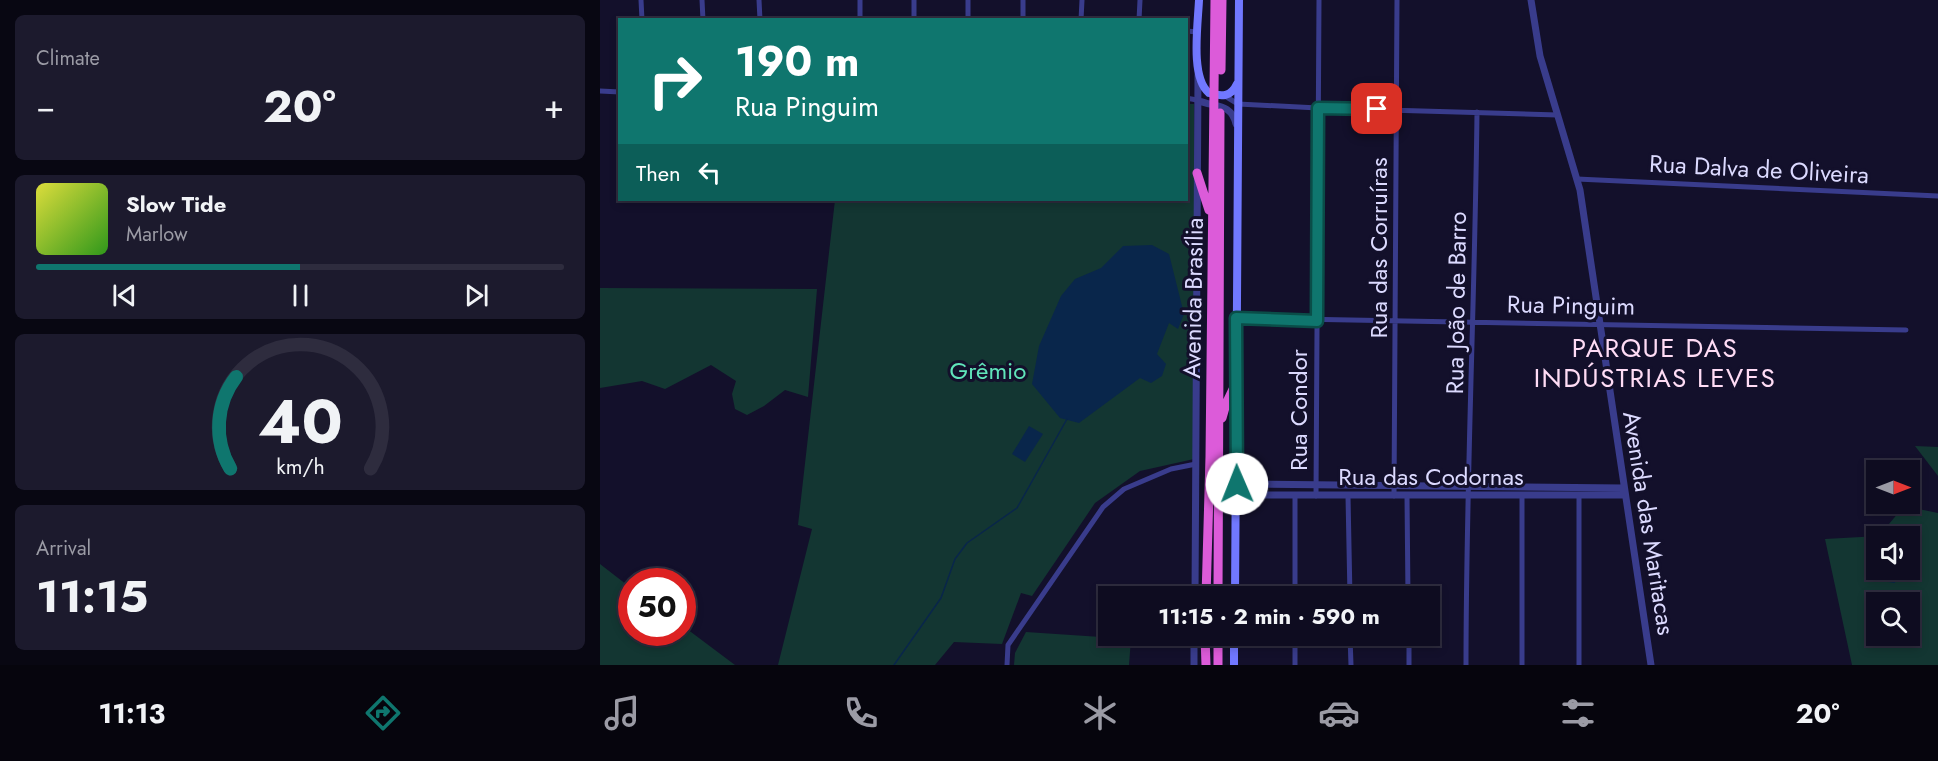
<!DOCTYPE html>
<meta charset="utf-8">
<style>
:root{--surface:#0e0c20;--page:#1c1a2d;--text:#f1f3f6;--muted:#9b9ba5;--line:#2e2c3e;--accent:#0f766e}
body{margin:0;font-family:Jost,sans-serif;background:var(--page);color:var(--text);height:100vh;display:flex;flex-direction:column;font-size:22px;white-space:nowrap}
*{box-sizing:border-box;margin:0}
p{font-size:20px;color:var(--muted)}
.icon{flex:none;width:33px;height:33px;fill:none;stroke:currentColor;stroke-width:2;stroke-linecap:round;stroke-linejoin:round}
.map{position:relative;flex:1;overflow:hidden}
.details{display:flex;flex-direction:column;gap:15px;padding:15px;background:#080712;width:600px}
.details>*{flex:none}
.guide{position:absolute;left:18px;top:18px;width:570px;height:183px;border-radius:0px;box-shadow:0 3px 9px #0003,0 0 0 2px var(--line);background:#0f766e;color:#fff;overflow:hidden}
.needle{width:39px;rotate:90deg}
.fabs{position:absolute;left:1266px;top:460px;display:grid;gap:12px}
.fabs a{display:grid;place-items:center;width:54px;height:54px;border-radius:0px;background:var(--surface);box-shadow:0 3px 9px #0003,0 0 0 2px var(--line);font-size:30px}
.speed{position:absolute;left:18px;top:568px;display:flex;gap:12px;font-size:30px;font-weight:700;text-align:center}
.speed>*{display:grid;place-content:center;width:78px;height:78px;border-radius:50%;background:var(--surface);box-shadow:0 3px 9px #0003,0 0 0 2px var(--line);line-height:1}
.speed .limit{border:9px solid #d22;background:#fff;color:#111}
.pin{position:absolute;display:grid;place-items:center;width:51px;height:51px;color:#fff;margin:-26px;border-radius:12px;box-shadow:0 3px 9px #0006}
.me{position:absolute;width:66px;margin:-33px;rotate:359deg;stroke-linejoin:round;filter:drop-shadow(0 0 4px #0008)}
.turn{display:flex;align-items:center;gap:21px;height:126px;padding:0 18px;font-size:27px}
.turn .icon{width:78px;height:78px;stroke-width:2.5}
.turn b{display:block;font-size:42px;line-height:51px}
.then{display:flex;align-items:center;height:57px;padding:0 18px;background:#0003;gap:12px;font-size:22px}
.big{font-size:45px;font-weight:700;line-height:1.1}
.details .widget{flex:1;display:flex;flex-direction:column;justify-content:center;gap:9px;min-width:0;padding:0 21px;border-radius:9px;background:var(--page)}
.details .dial{align-items:center;gap:0}
.dial svg{height:156px;overflow:visible;fill:none;stroke:var(--line);stroke-width:7;stroke-linecap:round;text-anchor:middle}
.dial text{fill:var(--text);stroke:none}
.song{display:flex;align-items:center;gap:18px}
.cover{width:72px;height:72px;border-radius:9px;background:linear-gradient(135deg,hsl(60 70% 55%),hsl(110 70% 35%))}
.played{height:6px;border-radius:3px;background:linear-gradient(90deg,var(--accent) 50%,var(--line) 50%)}
.keys{display:flex;justify-content:space-around;direction:ltr}
.heat{display:flex;justify-content:space-between;align-items:center;font-size:33px;direction:ltr}
.trip{position:absolute;left:498px;top:586px;width:342px;height:60px;border-radius:0px;background:var(--surface);box-shadow:0 3px 9px #0003,0 0 0 2px var(--line);font-weight:700;line-height:60px;text-align:center}
.tab-bar{display:flex;height:96px;justify-content:space-around;align-items:center;background:#06050d;color:var(--muted)}
.tab-bar .icon{width:42px;height:42px}
.tab-bar .on{color:var(--accent)}
.tab-bar b{font-size:27px;color:var(--text)}
main{display:flex;flex:1;min-height:0}
.map>svg:first-child{display:block}
.green{fill:#133632;fill-rule:evenodd}
.water{fill:#09264b}
.lines{fill:none;stroke-linecap:round;stroke-linejoin:round}
.stream{stroke:#09264b;stroke-width:1.5}
.minor{stroke:#393c8c;stroke-width:5}
.tertiary{stroke:#393c8c;stroke-width:7}
.secondary{stroke:#7178ff;stroke-width:8}
.trunk{stroke:#dc5bd9;stroke-width:9}
.route-casing{stroke:#0a4d48;stroke-width:15}
.route{stroke:#0f766e;stroke-width:10}
.labels{text-anchor:middle;dominant-baseline:central;stroke-width:6;stroke-linejoin:round;paint-order:stroke}
.street-label{font-size:24px;fill:#dcdaff;stroke:#13102b}
.park-label{font-size:24px;fill:#60e5ba;stroke:#13102b}
.neighbourhood-label{font-size:26px;letter-spacing:1.5px;fill:#ffdcf5;stroke:#13102b}
</style>
<main>
<section class="details">
<div class="widget"><p>Climate</p>
<div class="heat"><a>−</a><b class="big">20°</b><a>+</a></div>
</div>
<div class="widget">
<div class="song"><i class="cover"></i><div><b>Slow Tide</b><p>Marlow</p></div></div>
<div class="played"></div>
<div class="keys"><svg class="icon" aria-label="previous" viewBox="0 0 24 24"><path d="M18 5L8 12l10 7zM5 5v14"/></svg><svg class="icon" aria-label="pause" viewBox="0 0 24 24"><path d="M8 5v14M16 5v14"/></svg><svg class="icon" aria-label="next" viewBox="0 0 24 24"><path d="M6 5l10 7-10 7zM19 5v14"/></svg></div>
</div>
<div class="widget dial"><svg viewBox="0 0 100 80">
<path d="M14 69A42 42 0 1 1 86 69"/>
<path d="M14 69A42 42 0 0 1 17 22" stroke="#0f766e"/>
<text x="50" y="56" font-size="32" font-weight="700">40</text>
<text x="50" y="72" font-size="11">km/h</text>
</svg></div>
<div class="widget"><p>Arrival</p><b class="big">11:15</b></div>
</section>
<div class="map">
<svg width="1338" height="665" viewBox="0 0 1338 665">
<rect width="100%" height="100%" fill="#13102b"/>
<path class="green" d="M587,104H594V459L540,471L495,503L432,596L421,593L402,644L354,642L335,665H178L212,529L198,525L235,200H586Z
M0,288L217,289L208,397L185,390L164,406L147,415L135,409L132,394L136,381L111,365L65,389L42,381L0,388Z
M1315,446L1338,447V476Z
M1304,506L1338,513V665H1252L1225,539L1279,536ZM1276,537H1310V570H1276ZM1276,603H1310V636H1276Z
M0,564L31,588L32,633H82L83,626L135,665H0Z
M426,632L531,639L529,665H414L415,653Z"/>
<path class="water" d="M552,245L569,254L584,314L578,329L569,323L557,354L566,364L562,376L551,383L540,378L479,423L460,418L432,384L439,346L461,296L475,279L501,268L523,246Z
M429,426L443,434L425,462L412,454Z
M1276,559V570H1296L1295,583L1266,579L1264,576Z"/>
<g class="lines">
<path class="stream" d="M294,665L341,598L355,559L367,543L417,508L467,419"/>
<path class="minor" d="M41,0L42,20
M102,0L103,20
M159,0L160,20
M260,20V0
M314,20V0
M368,20V0
M423,20V0
M481,20L482,0
M539,20L540,0
M586,31L598,32
M0,91L20,92
M625,96L638,104L718,108L958,115
M586,98L597,100
M977,179L1338,196
M636,318L1306,330
M922,495V665
M716,496L719,0
M748,496L750,597
M794,496L797,0
M807,496L808,597
M695,597V496
M750,636L751,665
M809,636V665
M407,665L408,645L503,507L524,489L571,469L596,464
M695,665V636
M866,665C866,481 875,297 877,112
M979,665V496"/>
<path class="tertiary" d="M931,0L940,56L980,190L1051,665
M597,100C614,108 631,102 636,124
M637,484L1024,488
M637,495H1025
M595,597L598,75
M594,665V636"/>
<path class="secondary" d="M599,0C598,24 590,78 609,93C622,97 631,97 637,84
M635,597L639,0
M634,665V636"/>
<path class="trunk" d="M621,70L622,0
M597,173L609,210
M622,418L626,404L636,383
M606,597L610,457L615,0
M618,597L620,113
M605,636L606,665
M618,636V665"/>
</g>
<g class="lines">
<g class="route-casing">
<path id="route" d="M637,484L636,318L717,321L718,108L777,109"/>
</g>
<use href="#route" class="route"/>
</g>
<g class="labels">
<g class="street-label">
<text transform="translate(1159 169) rotate(3)">Rua Dalva de Oliveira</text>
<text transform="translate(778 248) rotate(-90)">Rua das Corruíras</text>
<text transform="translate(593 298) rotate(-89)">Avenida Brasília</text>
<text transform="translate(856 303) rotate(-89)">Rua João de Barro</text>
<text transform="translate(971 305) rotate(1)">Rua Pinguim</text>
<text transform="translate(698 410) rotate(-90)">Rua Condor</text>
<text x="831" y="476">Rua das Codornas</text>
<text transform="translate(1049 523) rotate(81)">Avenida das Maritacas</text>
</g>
<g class="park-label">
<text x="388" y="370">Grêmio</text>
</g>
<g class="neighbourhood-label">
<text x="1055" y="348">PARQUE DAS<tspan x="1055" dy="30">INDÚSTRIAS LEVES</tspan></text>
</g>
</g>
</svg>
<div class="fabs">
<a><svg class="needle" viewBox="-14 -14 28 28"><path d="M0-13l5 13h-10z" fill="#e53935"/><path d="M0 13l5-13h-10z" fill="#9b9ba5"/></svg></a>
<a><svg class="icon" aria-label="sound" viewBox="0 0 24 24"><path d="M4 9h4l5-4v14l-5-4H4zM17 9q2 3 0 6"/></svg></a>
<a><svg class="icon" aria-label="search" viewBox="0 0 24 24"><circle cx="10" cy="10" r="6"/><path d="M15 15l6 6"/></svg></a>
</div>
<div class="speed"><div class="limit">50</div></div>
<div class="pin" style="left:777px;top:109px;background:#d93025"><svg class="icon" aria-label="arrive" viewBox="0 0 24 24"><path d="M6 21V4h12l-3 4 3 4H6"/></svg></div>
<svg class="me" style="left:637px;top:484px" viewBox="-20 -20 40 40"><circle r="19" fill="#fff"/><path d="M0-13L10 11 0 6-10 11z" fill="#0f766e"/></svg>
<div class="trip">11:15 · 2 min · 590 m</div>
<div class="guide">
<div class="turn"><svg class="icon" aria-label="right" viewBox="0 0 24 24"><path d="M7 20v-9h11M14 6l5 5-5 5"/></svg><div><b>190 m</b>Rua Pinguim</div></div>
<div class="then">Then<svg class="icon" aria-label="left" viewBox="0 0 24 24"><path d="M17 20v-9H6M10 6l-5 5 5 5"/></svg></div>
</div>
</div>
</main>
<nav class="tab-bar">
<b>11:13</b>
<svg class="icon on" aria-label="directions" viewBox="0 0 24 24"><path d="M12 3l9 9-9 9-9-9zM9 14v-3h6M13 9l2 2-2 2"/></svg>
<svg class="icon" aria-label="music" viewBox="0 0 24 24"><path d="M9 18V5l10-2v13"/><circle cx="6" cy="18" r="3"/><circle cx="16" cy="16" r="3"/></svg>
<svg class="icon" aria-label="phone" viewBox="0 0 24 24"><path d="M5 4h4l2 5-3 2q2 4 5 5l2-3 5 2v4C11 20 4 13 5 4z"/></svg>
<svg class="icon" aria-label="climate" viewBox="0 0 24 24"><path d="M12 3v18M4 7l16 10M4 17L20 7"/></svg>
<svg class="icon" aria-label="car" viewBox="0 0 24 24"><path d="M5 17H2v-5l4-1 3-4h7l3 4 3 1v5h-3M9 17h6M6 11h13"/><circle cx="7" cy="17" r="2"/><circle cx="17" cy="17" r="2"/></svg>
<svg class="icon" aria-label="filters" viewBox="0 0 24 24"><path d="M4 7h16M4 17h16"/><circle cx="9" cy="7" r="2"/><circle cx="15" cy="17" r="2"/></svg>
<b>20°</b>
</nav>
